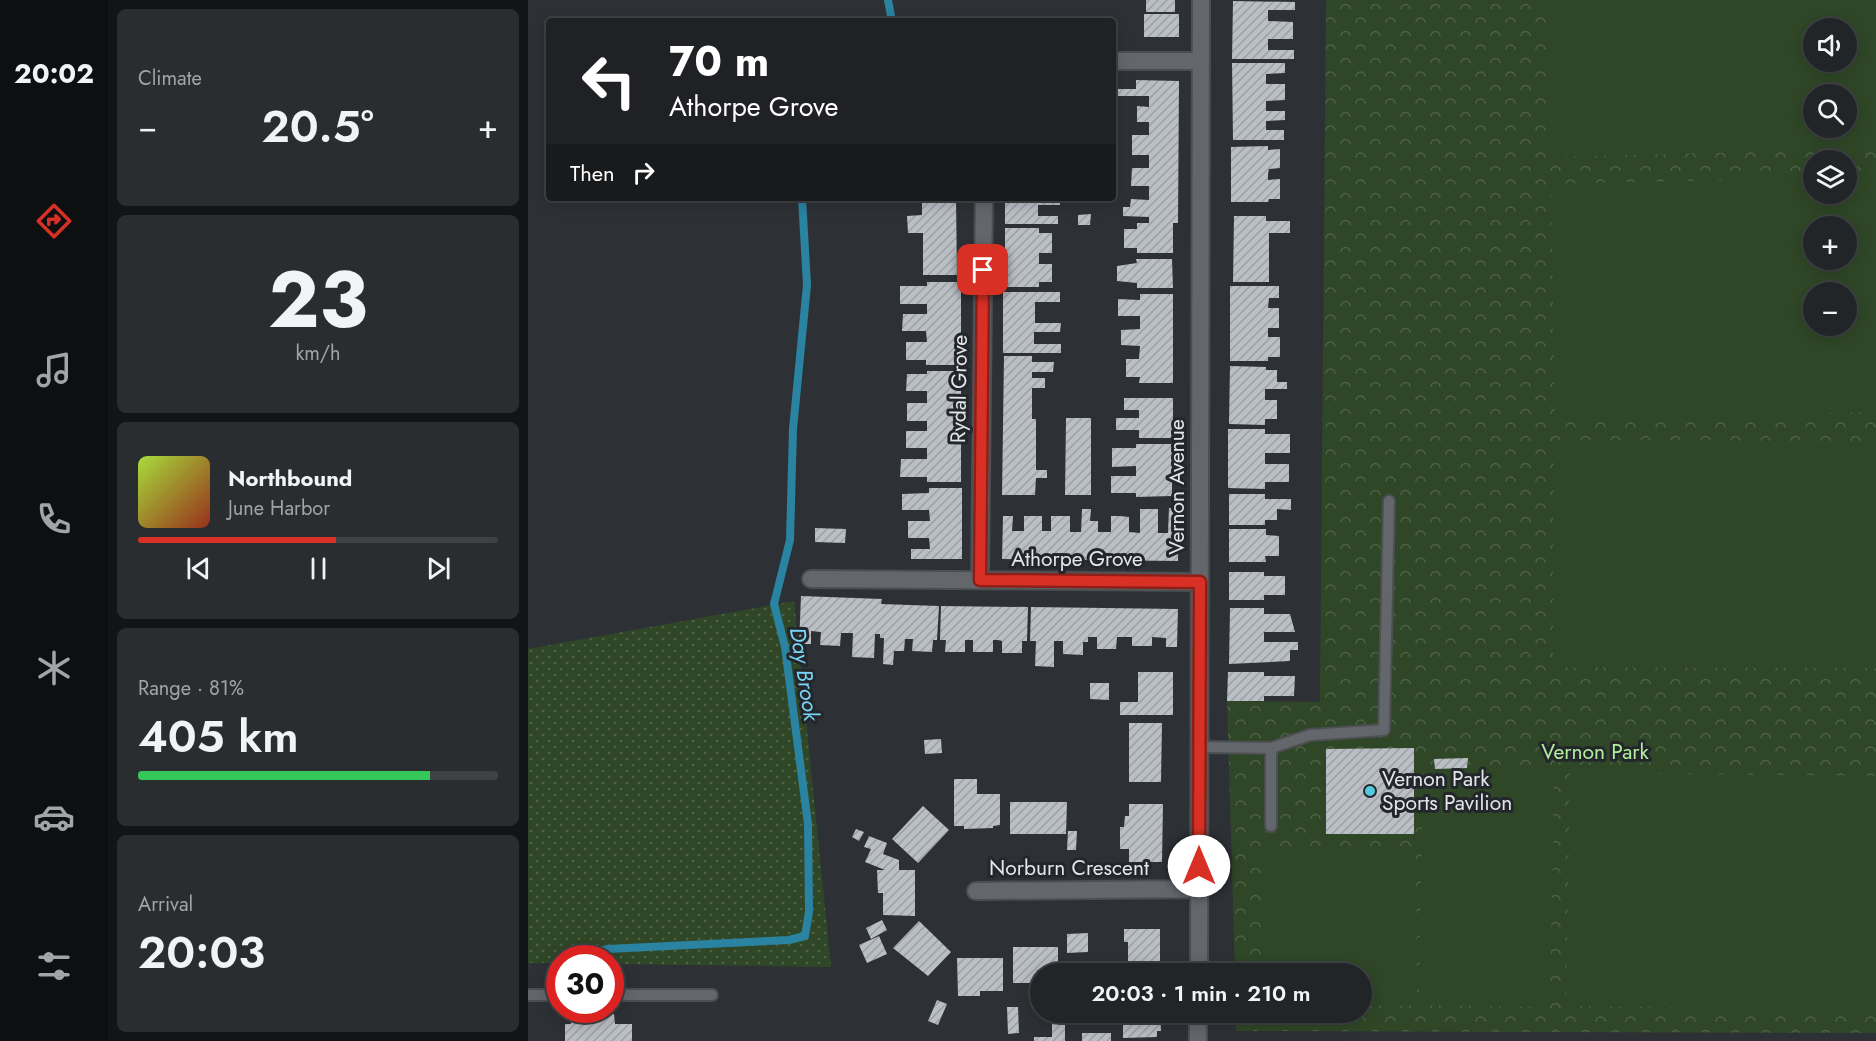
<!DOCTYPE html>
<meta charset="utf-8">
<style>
:root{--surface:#222528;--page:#2a2d30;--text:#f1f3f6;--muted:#a2a5a8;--line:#3f4245;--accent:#d93025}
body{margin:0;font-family:Jost,sans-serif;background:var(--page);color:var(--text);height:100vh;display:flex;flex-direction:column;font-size:22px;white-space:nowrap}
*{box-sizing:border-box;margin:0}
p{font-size:20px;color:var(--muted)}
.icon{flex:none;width:33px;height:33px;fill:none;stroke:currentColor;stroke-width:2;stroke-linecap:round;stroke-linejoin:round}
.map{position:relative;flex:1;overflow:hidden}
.side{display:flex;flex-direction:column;gap:9px;padding:9px;background:#131416;width:420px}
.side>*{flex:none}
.top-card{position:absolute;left:18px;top:18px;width:570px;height:183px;border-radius:6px;box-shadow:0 3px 15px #0003,0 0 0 2px var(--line);background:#202124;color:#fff;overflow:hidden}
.buttons{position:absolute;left:1275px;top:18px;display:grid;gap:12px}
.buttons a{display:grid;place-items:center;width:54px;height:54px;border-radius:50%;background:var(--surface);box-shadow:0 3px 15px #0003,0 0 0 2px var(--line);font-size:30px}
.speed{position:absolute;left:18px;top:945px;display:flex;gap:12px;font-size:30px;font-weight:700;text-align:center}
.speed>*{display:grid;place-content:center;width:78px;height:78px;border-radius:50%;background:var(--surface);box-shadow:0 3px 15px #0003,0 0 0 2px var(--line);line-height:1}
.speed .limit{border:9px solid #d22;background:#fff;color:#111}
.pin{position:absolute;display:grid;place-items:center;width:51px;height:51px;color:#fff;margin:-26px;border-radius:12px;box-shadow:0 3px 9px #0006}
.me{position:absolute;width:66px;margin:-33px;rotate:0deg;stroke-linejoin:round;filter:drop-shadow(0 0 4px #0008)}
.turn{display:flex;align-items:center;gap:21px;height:126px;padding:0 24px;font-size:27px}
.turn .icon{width:78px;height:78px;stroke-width:2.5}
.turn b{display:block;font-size:42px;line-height:51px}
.then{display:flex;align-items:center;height:57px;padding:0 24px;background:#0003;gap:12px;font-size:22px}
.big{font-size:45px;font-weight:600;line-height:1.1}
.side .widget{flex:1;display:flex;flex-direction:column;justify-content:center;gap:9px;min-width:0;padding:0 21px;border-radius:9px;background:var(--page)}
.side .dial{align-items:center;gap:0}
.dial b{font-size:78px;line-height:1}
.song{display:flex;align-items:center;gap:18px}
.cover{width:72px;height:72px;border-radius:9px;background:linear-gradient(135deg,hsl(80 70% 55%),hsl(10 70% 35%))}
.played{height:6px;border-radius:3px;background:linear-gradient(90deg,var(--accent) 55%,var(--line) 55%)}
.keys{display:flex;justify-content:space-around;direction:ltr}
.heat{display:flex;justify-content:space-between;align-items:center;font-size:33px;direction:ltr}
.charge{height:9px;border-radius:4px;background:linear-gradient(90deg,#34c759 81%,var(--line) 0)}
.trip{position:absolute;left:502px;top:963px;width:342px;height:60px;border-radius:30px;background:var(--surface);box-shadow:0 3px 15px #0003,0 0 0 2px var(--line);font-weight:600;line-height:60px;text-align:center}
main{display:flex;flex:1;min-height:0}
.tab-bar{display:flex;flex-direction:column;width:108px;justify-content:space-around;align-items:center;background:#0e0f10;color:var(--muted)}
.tab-bar .icon{width:42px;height:42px}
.tab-bar .active{color:var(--accent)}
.tab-bar b{font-size:27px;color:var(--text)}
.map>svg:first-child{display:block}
.grass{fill:url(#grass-dots)}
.park{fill:url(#park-crowns);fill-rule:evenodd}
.garden{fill:#2f4726;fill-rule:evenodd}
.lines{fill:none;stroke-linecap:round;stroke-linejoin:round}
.stream{stroke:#2a83a1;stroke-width:8}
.building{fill:url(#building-hatch)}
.service-casing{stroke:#4c4f52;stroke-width:14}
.minor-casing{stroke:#4c4f52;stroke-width:20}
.service{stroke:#63676c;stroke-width:10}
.minor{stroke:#63676c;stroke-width:16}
.route-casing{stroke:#8d1f18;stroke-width:15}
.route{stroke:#d93025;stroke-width:10}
.poi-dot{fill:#54cade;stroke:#23272c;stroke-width:2}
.labels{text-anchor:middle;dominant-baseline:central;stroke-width:6;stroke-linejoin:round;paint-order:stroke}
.street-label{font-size:21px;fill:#e4e7ea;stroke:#23272c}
.park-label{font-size:21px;fill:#b3ee9c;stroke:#23272c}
.poi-label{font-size:21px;fill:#e4e7ea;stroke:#23272c;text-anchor:start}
.water-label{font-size:22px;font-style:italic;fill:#7ad5f7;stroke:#23272c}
</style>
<main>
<nav class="tab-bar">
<b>20:02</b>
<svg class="icon active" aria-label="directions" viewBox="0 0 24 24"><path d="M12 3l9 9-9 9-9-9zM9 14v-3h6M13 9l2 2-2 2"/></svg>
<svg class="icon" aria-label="music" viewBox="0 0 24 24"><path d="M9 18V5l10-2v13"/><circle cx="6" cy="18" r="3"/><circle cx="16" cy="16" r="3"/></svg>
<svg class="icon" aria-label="phone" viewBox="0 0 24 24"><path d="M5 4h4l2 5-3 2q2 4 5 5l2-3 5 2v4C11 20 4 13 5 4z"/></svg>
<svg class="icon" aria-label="climate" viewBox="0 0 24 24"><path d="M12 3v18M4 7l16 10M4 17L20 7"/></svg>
<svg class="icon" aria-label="car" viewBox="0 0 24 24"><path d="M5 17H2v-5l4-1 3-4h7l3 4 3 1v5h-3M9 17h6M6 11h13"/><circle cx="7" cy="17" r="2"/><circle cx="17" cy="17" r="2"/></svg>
<svg class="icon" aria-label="filters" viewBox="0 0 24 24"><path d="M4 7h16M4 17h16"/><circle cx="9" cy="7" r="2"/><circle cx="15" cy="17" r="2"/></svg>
</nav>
<section class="side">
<div class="widget"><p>Climate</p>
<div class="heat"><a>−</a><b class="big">20.5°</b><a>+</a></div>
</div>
<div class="widget dial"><b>23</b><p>km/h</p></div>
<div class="widget">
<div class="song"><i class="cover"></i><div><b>Northbound</b><p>June Harbor</p></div></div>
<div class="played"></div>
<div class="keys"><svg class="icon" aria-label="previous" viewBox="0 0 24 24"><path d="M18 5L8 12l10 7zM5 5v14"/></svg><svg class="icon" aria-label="pause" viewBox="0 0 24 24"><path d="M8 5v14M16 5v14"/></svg><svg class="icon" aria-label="next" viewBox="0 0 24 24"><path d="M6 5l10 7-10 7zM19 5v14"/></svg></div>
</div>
<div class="widget"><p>Range · 81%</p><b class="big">405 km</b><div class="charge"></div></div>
<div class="widget"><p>Arrival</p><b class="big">20:03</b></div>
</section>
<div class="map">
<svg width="1348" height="1041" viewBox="0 0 1348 1041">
<defs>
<pattern id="grass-dots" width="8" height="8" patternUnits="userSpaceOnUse" patternTransform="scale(1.5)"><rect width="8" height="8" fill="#2f4726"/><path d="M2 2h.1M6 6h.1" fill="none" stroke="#4d6246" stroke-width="1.8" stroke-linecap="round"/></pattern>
<pattern id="park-crowns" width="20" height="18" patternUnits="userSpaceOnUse" patternTransform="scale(1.5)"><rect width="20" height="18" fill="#2f4726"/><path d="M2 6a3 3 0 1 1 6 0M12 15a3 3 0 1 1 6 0" fill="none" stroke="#4d6246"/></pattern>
<pattern id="building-hatch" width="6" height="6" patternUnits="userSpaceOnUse" patternTransform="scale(1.5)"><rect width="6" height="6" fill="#babec5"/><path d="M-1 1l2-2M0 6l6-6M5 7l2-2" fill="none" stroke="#9ca0a5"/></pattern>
</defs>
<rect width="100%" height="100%" fill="#2d3136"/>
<path class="grass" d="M266,601L303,967L83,964L82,958H32L31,963H0V649Z"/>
<path class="park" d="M798,0H1348V1033L708,1031V1013L834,1012V974L707,973L699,701L792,702ZM1286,28H1318V62H1286ZM1286,94H1318V128H1286ZM1286,160H1318V194H1286ZM1286,226H1318V260H1286ZM1286,292H1318V326H1286Z"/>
<path class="garden" d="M1019,0H1348V149L1022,157ZM1286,28H1318V62H1286ZM1286,94H1318V128H1286Z
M1319,177H1348V412L1027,419L1023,184L1285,178L1286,194H1318ZM1318,226V260H1286V226ZM1318,292V326H1286V292Z
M1026,440L1348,441V668L1025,667Z
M895,770L1026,772L1022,1007L891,1005Z
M1042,773L1348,776V1010L1038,1006Z
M735,849L888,853L889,1006H834V974L734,973Z"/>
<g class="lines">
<path class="stream" d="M360,0L363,16L361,21
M58,958L67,952L80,949L261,940L277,936L281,912L280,824L257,647L246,604L262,540L265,429L279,285L274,198"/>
</g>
<path class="building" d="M618,0H647V12H618Z
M705,1L767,2V10H740V21L765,22V39H740V50H766V59H704Z
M616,14H651V37H616Z
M704,63H757V73L738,74V84H757V100L738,101V111H757V120L738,121V130H756V140H705Z
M608,80L651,81L650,223H645V253H609V248H596V229H609V223H621V217L595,216V207H602L603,199L621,200V186H603L604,168H621V155H604V135H621V122H609V106L621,107V96H589L590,89H608Z
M740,146V150L752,149V168L741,169L740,174V180L752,179V199H741L740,202H703V147Z
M394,198H428L429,275H395V233H380L379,216L394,215Z
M477,198H532V205H510V216H530V224H477Z
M563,214L562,225H550V215Z
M706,216H738V221H762V233H741V282H705Z
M477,228H511V233H524V253H511V264H524V282H511V287H477Z
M608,259H644L645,288H609V283L589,281V266L609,263Z
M399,282H433V365H398V360H378V342H399L398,331H374L375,314H399V304H372V286H399Z
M702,286H751V298H741L740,308H751V328H740V337H752V357H740V361H702Z
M475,292H532V302H507V323H533L532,332H506V344H533V353H475Z
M612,294H645V383H611L612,377H598V359H611L612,346L593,345V330L612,329V316H590V299L612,300Z
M476,356H504V362H526L525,372H504V378H517V388H504V419H508V470H519V478H508L507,495H474Z
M702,366L738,367V370H749V382H759V389H737V400H749V419H737V425L701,424Z
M399,371H433V482H399V477H372L373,459H399V448H378V431H399V421H379V403H399V391H378L379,374H399Z
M596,398H645V438H611V430H588V418H611V410H596Z
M538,418H563V495H537Z
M700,429H737V434H762V453H737V464H761V482H737V489L700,488Z
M608,444H644V496L608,497V493H583V476H608V466L584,467V448H608Z
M401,488H434V559H383V549H402L401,538H380V521H402L401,510H374V494L401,493Z
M701,494H737V499H763V510L749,509V520H737V525H701Z
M641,508H651L650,561L474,559L475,516H485L484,531H496V516H514V531H523V516H542V532H553L554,509H563L562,521H570V532H583V516H592L601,517V532L612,533V509H630V533H640Z
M287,528L318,529L317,543L287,542Z
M701,529H738V535L751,536V556H737L738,562H701Z
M701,572H736V576H757V595H736V600H701Z
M273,596L354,599L353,604L411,606L409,640H405L404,652L384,651L385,639H377L376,651H366L365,665L355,664L356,638H352V634H347L346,658L324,657L325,633H313L312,646L292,645L293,632L283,631V644H271Z
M413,606L500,607L499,641H494V653H474V641L470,640H465V652H445V640H437V652H417L418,640H412Z
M503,607L650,609L649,647H638V638L624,637V646H604V637H589L588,649H569V637H560V642H555V655L535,654V641H526V667L507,666L508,641H502Z
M702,608H736V614H762L767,632H736V642H770V650H762V661L701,664Z
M610,672H645V715H592V702H610Z
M700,672H736V676H767L766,696H736V701H699Z
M562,683H581V700L562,699Z
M601,723H634L633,782H601Z
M413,739L414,753L397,754L396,740Z
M886,748V834H798V749Z
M940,758L939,768L907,769L906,759Z
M426,779H449V794H472V825L465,826V828L436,829V826H426Z
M482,802H539L538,834H482Z
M601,804H635L634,862H601V849H592V827H596L597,816H601Z
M395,806L421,830L390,863L364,839Z
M328,829L336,832L331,841L324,837Z
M540,831H549L548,850H539Z
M341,836L359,843L355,854L371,860V870H387V916L355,915V893H350L349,870H357L337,862L343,849L336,847Z
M354,920L359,930L343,939L338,928Z
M391,921L423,952L400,976L365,948Z
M596,929H632V974H597L596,962H600V942H596Z
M560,933V952L539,953V934Z
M351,936L359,954L339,963L331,945Z
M485,947H530V974H513V996H507L508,983H485Z
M429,958H475V991H452V996H430Z
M409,1000L419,1004L410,1025L400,1021Z
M479,1007H490L491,1033L480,1034Z
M79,1011V1015L86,1014L87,1024H104V1041H37V1024H43L42,1016L69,1015V1012Z
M599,1012H632L633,1031H629V1037L595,1038V1016H599Z
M524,1013H537V1041H506V1037H524Z
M554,1033H583V1041H554Z"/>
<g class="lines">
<g class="service-casing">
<path id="service" d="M671,747L743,748L782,735L856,730L861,501
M743,826V748
M0,995H32
M82,995H184"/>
</g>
<g class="minor-casing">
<path id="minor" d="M585,61H673
M283,579L672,582
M452,580L456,198
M448,891L671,889
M671,974L673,0
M670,1041V1012"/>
</g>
<use href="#service" class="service"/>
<use href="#minor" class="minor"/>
</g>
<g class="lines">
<g class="route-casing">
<path id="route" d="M455,270L452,580L672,582L671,866"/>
</g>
<use href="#route" class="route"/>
</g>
<circle class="poi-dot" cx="842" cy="791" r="6"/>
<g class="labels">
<g class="street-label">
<text transform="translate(431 389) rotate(-89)">Rydal Grove</text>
<text transform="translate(649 487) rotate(-90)">Vernon Avenue</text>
<text x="549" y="559">Athorpe Grove</text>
<text x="541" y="868">Norburn Crescent</text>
</g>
<g class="park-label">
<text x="1067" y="752">Vernon Park</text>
</g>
<g class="poi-label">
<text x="854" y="779">Vernon Park<tspan x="854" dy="24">Sports Pavilion</tspan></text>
</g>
<g class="water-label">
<text transform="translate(277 674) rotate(81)">Day Brook</text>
</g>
</g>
</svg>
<div class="buttons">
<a><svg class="icon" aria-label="sound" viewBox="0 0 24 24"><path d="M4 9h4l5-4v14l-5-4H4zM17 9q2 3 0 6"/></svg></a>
<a><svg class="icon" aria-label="search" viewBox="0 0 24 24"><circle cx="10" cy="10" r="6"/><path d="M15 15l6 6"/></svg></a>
<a><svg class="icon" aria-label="layers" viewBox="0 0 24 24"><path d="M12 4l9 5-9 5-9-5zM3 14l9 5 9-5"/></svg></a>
<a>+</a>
<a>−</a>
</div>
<div class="speed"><div class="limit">30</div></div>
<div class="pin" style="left:455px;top:270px;background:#d93025"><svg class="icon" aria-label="arrive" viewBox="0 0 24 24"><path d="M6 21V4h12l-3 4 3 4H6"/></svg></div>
<svg class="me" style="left:671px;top:866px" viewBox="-20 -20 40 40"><circle r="19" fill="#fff"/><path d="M0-13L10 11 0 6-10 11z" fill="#d93025"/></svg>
<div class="trip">20:03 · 1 min · 210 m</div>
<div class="top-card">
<div class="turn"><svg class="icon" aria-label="left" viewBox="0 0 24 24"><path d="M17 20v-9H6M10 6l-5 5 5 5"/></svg><div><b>70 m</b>Athorpe Grove</div></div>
<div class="then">Then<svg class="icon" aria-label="right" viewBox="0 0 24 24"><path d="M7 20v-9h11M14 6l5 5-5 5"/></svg></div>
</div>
</div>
</main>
